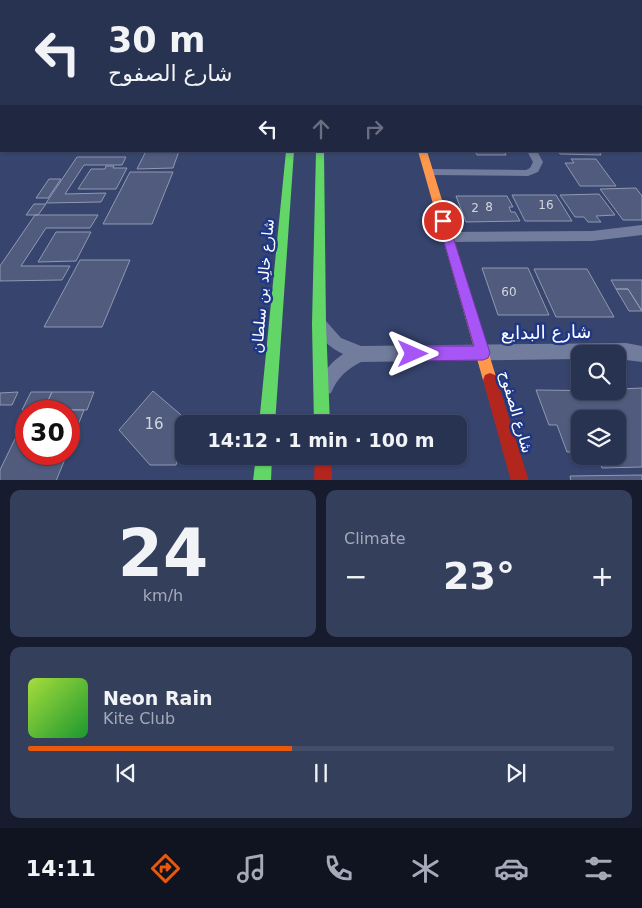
<!DOCTYPE html>
<meta charset="utf-8">
<style>
:root{--surface:#283352;--page:#343f5c;--text:#f1f3f6;--muted:#a5aab8;--line:#444e69;--accent:#ea580c}
body{margin:0;font-family:"DejaVu Sans",Vazirmatn,sans-serif;background:var(--page);color:var(--text);height:100vh;display:flex;flex-direction:column;font-size:19px;white-space:nowrap}
*{box-sizing:border-box;margin:0}
p{font-size:16px;color:var(--muted)}
.icon{flex:none;width:28px;height:28px;fill:none;stroke:currentColor;stroke-width:2;stroke-linecap:round;stroke-linejoin:round}
.map{position:relative;height:480px;overflow:hidden}
.panel{display:flex;flex-direction:column;gap:10px;padding:10px;background:#161c2d;flex:1}
.panel>*{flex:none}
.top-card{position:absolute;left:0px;top:0px;width:642px;height:152px;box-shadow:0 1px 4px #0004,0 0 0 1px var(--line);background:#283352;color:var(--text);overflow:hidden}
.fabs{position:absolute;left:571px;top:345px;display:grid;gap:10px}
.fabs a{display:grid;place-items:center;width:55px;height:55px;border-radius:10px;background:var(--surface);box-shadow:0 1px 4px #0004,0 0 0 1px var(--line);font-size:25px}
.speed{position:absolute;left:15px;top:400px;display:flex;gap:10px;font-size:25px;font-weight:700;text-align:center}
.speed>*{display:grid;place-content:center;width:65px;height:65px;border-radius:50%;background:var(--surface);box-shadow:0 1px 4px #0004,0 0 0 1px var(--line);line-height:1}
.speed .limit{border:8px solid #d22;background:#fff;color:#111}
.pin{position:absolute;display:grid;place-items:center;width:42px;height:42px;color:#fff;margin:-21px;border:2px solid #fff;border-radius:50%;box-shadow:0 1px 5px #0007}
.me{position:absolute;width:55px;margin:-28px;rotate:90deg;stroke-linejoin:round;filter:drop-shadow(0 0 4px #0008)}
.turn{display:flex;align-items:center;gap:18px;height:105px;padding:0 25px;font-size:22px}
.turn .icon{width:65px;height:65px;stroke-width:2.5}
.turn b{display:block;font-size:35px;line-height:42px}
.lanes{display:flex;align-items:center;height:48px;padding:0 25px;background:#0003;justify-content:center;gap:25px;direction:ltr}
.lanes .off{opacity:.35}
.big{font-size:38px;font-weight:700;line-height:1.1}
.panel .card{flex:1;display:flex;flex-direction:column;justify-content:center;gap:8px;min-width:0;padding:0 18px;border-radius:10px;background:var(--page)}
.panel .dial{align-items:center;gap:0}
.dial b{font-size:65px;line-height:1}
.song{display:flex;align-items:center;gap:15px}
.cover{width:60px;height:60px;border-radius:8px;background:linear-gradient(135deg,hsl(80 70% 55%),hsl(130 70% 35%))}
.played{height:5px;border-radius:2px;background:linear-gradient(90deg,var(--accent) 45%,var(--line) 45%)}
.keys{display:flex;justify-content:space-around;direction:ltr}
.heat{display:flex;justify-content:space-between;align-items:center;font-size:28px;direction:ltr}
.panel .tiles{flex:1;display:grid;gap:10px;grid-template-columns:1fr 1fr}
.card:last-child{grid-column:span 2}
.trip{position:absolute;left:175px;top:415px;width:292px;height:50px;border-radius:10px;background:var(--surface);box-shadow:0 1px 4px #0004,0 0 0 1px var(--line);font-weight:700;line-height:50px;text-align:center}
.dock{display:flex;height:80px;justify-content:space-around;align-items:center;background:#101421;color:var(--muted)}
.dock .icon{width:35px;height:35px}
.dock .selected{color:var(--accent)}
.dock b{font-size:22px;color:var(--text)}
.map>svg:first-child{display:block}
.building{fill:#505b7d;stroke:#9099b2}
.lines{fill:none;stroke-linecap:round;stroke-linejoin:round}
.street{fill:#727c9c;fill-rule:evenodd}
.fast{fill:#63d668;fill-rule:evenodd}
.slow{fill:#ff974d;fill-rule:evenodd}
.jam{fill:#b3261e;fill-rule:evenodd}
.route{fill:#a855f7;stroke:#6d37a1}
.labels{text-anchor:middle;dominant-baseline:central;stroke-width:5;stroke-linejoin:round;paint-order:stroke}
.number-label{font-size:12px;fill:#d3d6de}
.street-label{font-size:15px;fill:#fff;stroke:#1f3785}
.near-number-label{font-size:15px;fill:#d3d6de}
.near-street-label{font-size:18px;fill:#fff;stroke:#1f3785}
</style>
<div class="map">
<svg width="642" height="481" viewBox="0 0 642 481">
<rect width="100%" height="100%" fill="#36446e"/>
<path class="building" d="M146,151H179L173,168L137,169Z
M475,151H504L506,155H477Z
M558,151H599L601,155L560,154Z
M77,157H126L122,165H84L65,194L106,193L101,202L46,203Z
M571,159H596L616,186H580L565,163H574Z
M106,166H114L113,168H127L116,189H78L91,169H105Z
M130,172H173L152,224H103Z
M49,179H61L48,198H36Z
M636,188L642,196V220H623L600,189Z
M599,194L615,215L596,216L601,222H588L584,217H575L560,195Z
M512,195H556L572,221H525Z
M456,196H507L513,207H509L511,212H515L520,221L466,222Z
M34,204H46L38,215H26Z
M35,215H98L90,228H46L21,266H70L62,280L0,281V266Z
M56,232H91L76,261L38,262Z
M80,260H130L102,327H44Z
M482,268H528L549,315H498Z
M534,269H587L614,317H556Z
M611,280H642V311L628,289H616Z
M616,289H628L642,311H629Z
M642,388V467L602,468L597,456H618V419H580V452H567L557,425H549L536,390L618,391V389Z
M153,391L187,420L186,424H184V433L176,465H150L119,430Z
M18,392L12,405H0V393Z
M31,392H52L44,409L22,410Z
M52,392H94L87,410L44,409Z
M30,410H84L69,448V411H29Z
M26,416V454H67L56,481H0V470Z
M642,475V481H571L570,476Z"/>
<g class="lines">
<path class="street" d="M641,95H642V99L641,98Z
M527,151H537L543,162L538,172L528,176L429,175L424,172L429,169L526,170L530,168L533,162Z
M642,225V235L592,241L448,242L444,240L442,237L444,234L448,232L592,231Z
M320,318L325,320L341,338L361,346L626,343L642,346V362L618,359V354H580V359L361,362C347,369 337,378 331,393L325,395L319,393L317,387C323,372 330,363 343,354C330,348 319,338 313,325L315,320Z"/>
<path class="fast" d="M286,151H294L275,424H259Z
M316,151H324L326,324L330,424H314L312,324Z
M256,456H272L271,481H253Z"/>
<path class="slow" d="M418,151H427L497,380L495,385L490,387L485,385L483,380Z"/>
<path class="jam" d="M490,373L495,375L497,380L529,481H511L483,380L485,375Z
M315,456H331L332,481H314Z"/>
</g>
<linearGradient id="sky" x2="0" y2="1"><stop stop-color="#1e253c"/><stop offset="0.59" stop-color="#4c5c84"/><stop offset="1" stop-color="#4c5c84" stop-opacity="0"/></linearGradient>
<rect width="642" height="162" fill="url(#sky)"/>
<path class="route" d="M443,217L448,221L490,353L488,358L483,360L413,361L408,358L406,354L408,349L413,346H474L438,221Z"/>
<g class="labels">
<g class="number-label">
<text x="546" y="205">16</text>
<text x="489" y="207">8</text>
<text x="475" y="208">2</text>
<text x="509" y="292">60</text>
</g>
<g class="street-label">
<text transform="translate(263 286) rotate(-85)">شارع خالِد بن سلطان</text>
<text transform="translate(516 412) rotate(74)">شارع الصفوح</text>
</g>
<g class="near-number-label">
<text x="154" y="424">16</text>
</g>
<g class="near-street-label">
<text transform="translate(546 332) rotate(-1)">شارع البدايع</text>
</g>
</g>
</svg>
<div class="fabs">
<a><svg class="icon" aria-label="search" viewBox="0 0 24 24"><circle cx="10" cy="10" r="6"/><path d="M15 15l6 6"/></svg></a>
<a><svg class="icon" aria-label="layers" viewBox="0 0 24 24"><path d="M12 4l9 5-9 5-9-5zM3 14l9 5 9-5"/></svg></a>
</div>
<div class="speed"><div class="limit">30</div></div>
<div class="pin" style="left:443px;top:221px;background:#d93025"><svg class="icon" aria-label="arrive" viewBox="0 0 24 24"><path d="M6 21V4h12l-3 4 3 4H6"/></svg></div>
<svg class="me" style="left:413px;top:354px" viewBox="-20 -20 40 40"><path d="M0-17L14 15 0 8-14 15z" fill="#a855f7" stroke="#fff" stroke-width="4"/></svg>
<div class="trip">14:12 · 1 min · 100 m</div>
<div class="top-card">
<div class="turn"><svg class="icon" aria-label="left" viewBox="0 0 24 24"><path d="M17 20v-9H6M10 6l-5 5 5 5"/></svg><div><b>30 m</b>شارع الصفوح</div></div>
<div class="lanes"><svg class="icon" aria-label="left" viewBox="0 0 24 24"><path d="M17 20v-9H6M10 6l-5 5 5 5"/></svg><svg class="icon off" aria-label="ahead" viewBox="0 0 24 24"><path d="M12 20V5M6 11l6-6 6 6"/></svg><svg class="icon off" aria-label="right" viewBox="0 0 24 24"><path d="M7 20v-9h11M14 6l5 5-5 5"/></svg></div>
</div>
</div>
<section class="panel">
<div class="tiles">
<div class="card dial"><b>24</b><p>km/h</p></div>
<div class="card"><p>Climate</p>
<div class="heat"><a>−</a><b class="big">23°</b><a>+</a></div>
</div>
<div class="card">
<div class="song"><i class="cover"></i><div><b>Neon Rain</b><p>Kite Club</p></div></div>
<div class="played"></div>
<div class="keys"><svg class="icon" aria-label="previous" viewBox="0 0 24 24"><path d="M18 5L8 12l10 7zM5 5v14"/></svg><svg class="icon" aria-label="pause" viewBox="0 0 24 24"><path d="M8 5v14M16 5v14"/></svg><svg class="icon" aria-label="next" viewBox="0 0 24 24"><path d="M6 5l10 7-10 7zM19 5v14"/></svg></div>
</div>
</div>
</section>
<nav class="dock">
<b>14:11</b>
<svg class="icon selected" aria-label="directions" viewBox="0 0 24 24"><path d="M12 3l9 9-9 9-9-9zM9 14v-3h6M13 9l2 2-2 2"/></svg>
<svg class="icon" aria-label="music" viewBox="0 0 24 24"><path d="M9 18V5l10-2v13"/><circle cx="6" cy="18" r="3"/><circle cx="16" cy="16" r="3"/></svg>
<svg class="icon" aria-label="phone" viewBox="0 0 24 24"><path d="M5 4h4l2 5-3 2q2 4 5 5l2-3 5 2v4C11 20 4 13 5 4z"/></svg>
<svg class="icon" aria-label="climate" viewBox="0 0 24 24"><path d="M12 3v18M4 7l16 10M4 17L20 7"/></svg>
<svg class="icon" aria-label="car" viewBox="0 0 24 24"><path d="M5 17H2v-5l4-1 3-4h7l3 4 3 1v5h-3M9 17h6M6 11h13"/><circle cx="7" cy="17" r="2"/><circle cx="17" cy="17" r="2"/></svg>
<svg class="icon" aria-label="filters" viewBox="0 0 24 24"><path d="M4 7h16M4 17h16"/><circle cx="9" cy="7" r="2"/><circle cx="15" cy="17" r="2"/></svg>
</nav>
